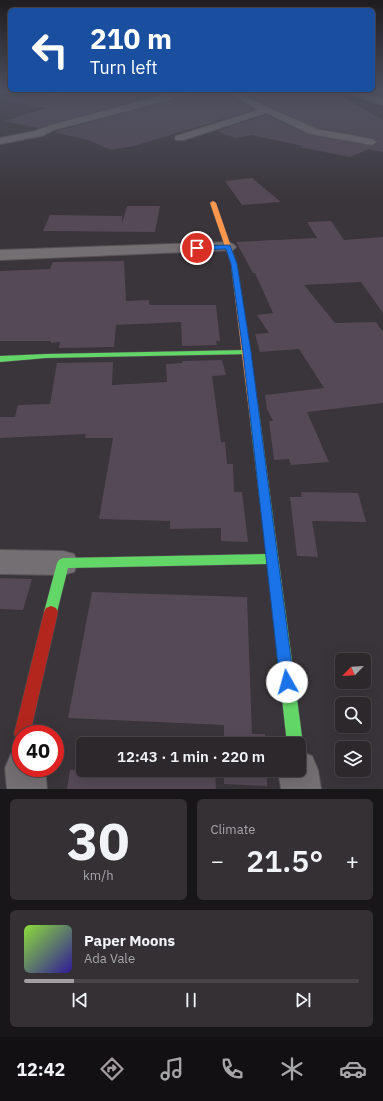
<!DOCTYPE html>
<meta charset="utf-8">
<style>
:root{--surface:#2c282c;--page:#343034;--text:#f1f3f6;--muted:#a6a6a9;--line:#484448;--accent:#a49ea3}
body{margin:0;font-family:"IBM Plex Sans",sans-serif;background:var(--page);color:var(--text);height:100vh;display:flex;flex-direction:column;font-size:15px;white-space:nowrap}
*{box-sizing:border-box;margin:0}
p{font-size:13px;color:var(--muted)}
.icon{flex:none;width:22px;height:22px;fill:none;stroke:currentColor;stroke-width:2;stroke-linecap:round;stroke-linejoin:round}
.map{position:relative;height:789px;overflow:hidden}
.panel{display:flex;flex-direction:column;gap:10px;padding:10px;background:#181618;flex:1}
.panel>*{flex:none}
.hud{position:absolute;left:8px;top:8px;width:367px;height:84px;border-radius:6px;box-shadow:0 4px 16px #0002,0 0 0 1px var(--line);background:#1a4fa0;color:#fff;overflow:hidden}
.needle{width:26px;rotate:245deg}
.controls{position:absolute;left:335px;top:653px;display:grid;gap:8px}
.controls a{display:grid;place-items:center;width:36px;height:36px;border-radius:6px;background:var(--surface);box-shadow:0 4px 16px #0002,0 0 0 1px var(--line);font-size:20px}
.speed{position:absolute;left:12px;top:725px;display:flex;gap:8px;font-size:20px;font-weight:700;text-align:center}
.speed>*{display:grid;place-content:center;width:52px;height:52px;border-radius:50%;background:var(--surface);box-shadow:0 4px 16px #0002,0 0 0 1px var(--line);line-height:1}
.speed .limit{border:6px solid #d22;background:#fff;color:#111}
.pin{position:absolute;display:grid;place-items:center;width:34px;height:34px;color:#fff;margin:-17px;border:2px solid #fff;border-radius:50%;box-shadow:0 1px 4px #0007}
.me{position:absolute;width:44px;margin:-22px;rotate:353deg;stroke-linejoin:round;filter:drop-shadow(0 0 3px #0008)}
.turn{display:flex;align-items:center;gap:14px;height:84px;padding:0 16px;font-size:18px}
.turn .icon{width:52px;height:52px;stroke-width:2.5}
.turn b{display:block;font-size:28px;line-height:34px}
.big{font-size:30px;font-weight:600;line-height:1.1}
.panel .tile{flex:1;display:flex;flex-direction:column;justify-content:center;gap:6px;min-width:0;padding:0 14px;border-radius:6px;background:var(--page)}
.panel .dial{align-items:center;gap:0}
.dial b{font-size:52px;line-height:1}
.song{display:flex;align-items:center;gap:12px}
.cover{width:48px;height:48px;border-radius:6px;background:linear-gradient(135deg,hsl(90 70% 55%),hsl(250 70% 35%))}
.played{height:4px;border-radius:2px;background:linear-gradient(90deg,var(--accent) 15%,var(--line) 15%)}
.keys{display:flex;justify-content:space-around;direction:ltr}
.heat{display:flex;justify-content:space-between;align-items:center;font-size:22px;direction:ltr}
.panel .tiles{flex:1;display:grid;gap:10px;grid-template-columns:1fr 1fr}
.tile:last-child{grid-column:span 2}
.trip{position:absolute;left:76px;top:737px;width:230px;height:40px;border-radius:6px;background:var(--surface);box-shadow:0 4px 16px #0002,0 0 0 1px var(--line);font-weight:600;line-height:40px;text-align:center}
.dock{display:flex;height:64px;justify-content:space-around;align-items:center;background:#121012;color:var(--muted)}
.dock .icon{width:28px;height:28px}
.dock .on{color:var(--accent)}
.dock b{font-size:18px;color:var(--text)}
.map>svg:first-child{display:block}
.building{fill:#544954}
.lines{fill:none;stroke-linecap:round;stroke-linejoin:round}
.street-casing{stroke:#565256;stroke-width:2}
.fast-casing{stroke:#565256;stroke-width:1}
.slow-casing{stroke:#565256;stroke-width:1}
.jam-casing{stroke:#565256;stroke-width:1}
.street{fill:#746f73;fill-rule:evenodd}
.fast{fill:#63d668;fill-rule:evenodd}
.slow{fill:#ff974d;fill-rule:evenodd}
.jam{fill:#b3261e;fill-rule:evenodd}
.route{fill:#1a73e8;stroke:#114b97}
</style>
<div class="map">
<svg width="383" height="789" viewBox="0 0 383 789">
<rect width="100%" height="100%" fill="#3a353a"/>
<path class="building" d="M44,90H55L48,93L53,97L74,90H175L38,128L4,121L46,108L4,100Z
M194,90H234L238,100L254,110L134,146L111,150L88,140L54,132L169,101Z
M245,90H330L383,120V152L369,149L350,157L299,147L303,146L252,135L235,138L217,131L266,115L310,135L372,146L378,143L372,138L317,128L257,101L247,95Z
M252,178L281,202L242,205L225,181Z
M127,206H160L155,232L43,231L50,215L122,216V223Z
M331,221L344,240L383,237V313L361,282L304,285L335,323L376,322L383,332V403L307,412L329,462L291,465L289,459L274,460L269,421H273L267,409L265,395L324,388L299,349L260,352L255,334L269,333L257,315L273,313L255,273H253L236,242L317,238L307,222Z
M124,261L126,301L149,300V305H216L220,341H216L217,345L182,346L181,322L116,325L114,347L59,348L60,342L51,343V341H0V271L50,269L53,262Z
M222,360L226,375L212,376L221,442H225L227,464H233L234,492H242L248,542L221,541V528L170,529V521L99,519L113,438H85L86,434L0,438V417H15L18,405L50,404L57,363L113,362L112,385L167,382L166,364L183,363L182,361Z
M301,492L358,493L366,522L312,521L318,557L297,556L290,497H302Z
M0,578L32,579L23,610L0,609Z
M92,592L247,597L252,734H265L266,744H224V725L68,718Z
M70,770H215L216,789H67Z
M224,770H267V786L224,784Z"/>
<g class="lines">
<g class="street-casing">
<path id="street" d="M59,90H73L53,96L49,94Z
M181,90H193L169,100L54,130L42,136L0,144V138L35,131L48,126Z
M235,90H243L246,96L256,102L317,129L372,139L377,142L372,145L310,134L266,113L184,140H176L175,138L176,136L258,110L239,99Z
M339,90H352L383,99V105Z
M228,242L233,244L236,247L233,250L0,260V250Z
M0,550L63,551L74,554L78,563L74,572L63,575L0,574Z
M21,750V768H45L47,789H7L5,768L11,754Z
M299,751L312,756L318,770L321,789H281L278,770H299Z"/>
</g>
<g class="fast-casing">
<path id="fast" d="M247,350H250L251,352L250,354L46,358L0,362V356L46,354Z
M255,416L260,419L303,744L299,750V744H287L267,564L68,568L56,616L51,618L46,616L44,612L57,563L59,560L63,558L266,554L250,419Z"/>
</g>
<g class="slow-casing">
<path id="slow" d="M213,201L216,203L237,264L260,419L255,422L250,419L231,264L210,203Z"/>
</g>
<g class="jam-casing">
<path id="jam" d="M51,606L56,608L58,612L30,734H21V741L17,739L14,734L44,612L46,608Z"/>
</g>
<use href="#street" class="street"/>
<use href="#fast" class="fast"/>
<use href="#slow" class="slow"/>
<use href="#jam" class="jam"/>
</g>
<linearGradient id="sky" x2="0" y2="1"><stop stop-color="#201d20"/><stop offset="0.45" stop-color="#4f5160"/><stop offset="1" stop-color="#4f5160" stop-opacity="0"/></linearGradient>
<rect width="383" height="200" fill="url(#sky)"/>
<path class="route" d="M230,245L237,264L251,352L294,682L292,687L287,690L282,687L280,682L243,352L231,264L226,249L197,250L194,248L197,246Z"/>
</svg>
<div class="controls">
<a><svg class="needle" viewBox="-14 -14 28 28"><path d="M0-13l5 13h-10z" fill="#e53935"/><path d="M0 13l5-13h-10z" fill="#a6a6a9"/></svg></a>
<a><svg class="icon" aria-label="search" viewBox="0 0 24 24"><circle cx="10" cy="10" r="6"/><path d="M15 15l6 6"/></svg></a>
<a><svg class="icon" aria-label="layers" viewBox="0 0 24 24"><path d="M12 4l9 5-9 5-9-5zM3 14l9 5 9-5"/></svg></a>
</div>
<div class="speed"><div class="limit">40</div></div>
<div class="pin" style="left:197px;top:248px;background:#d93025"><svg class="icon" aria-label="arrive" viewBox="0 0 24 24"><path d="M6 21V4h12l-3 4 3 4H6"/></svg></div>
<svg class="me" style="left:287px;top:682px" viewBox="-20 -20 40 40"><circle r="19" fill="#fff"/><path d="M0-13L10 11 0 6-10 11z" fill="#1a73e8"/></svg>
<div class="trip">12:43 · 1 min · 220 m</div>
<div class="hud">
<div class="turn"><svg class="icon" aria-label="left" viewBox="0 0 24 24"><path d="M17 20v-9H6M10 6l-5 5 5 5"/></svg><div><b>210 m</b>Turn left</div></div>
</div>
</div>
<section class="panel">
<div class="tiles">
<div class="tile dial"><b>30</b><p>km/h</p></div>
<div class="tile"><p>Climate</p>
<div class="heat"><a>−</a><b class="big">21.5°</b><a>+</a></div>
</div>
<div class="tile">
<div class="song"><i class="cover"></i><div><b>Paper Moons</b><p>Ada Vale</p></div></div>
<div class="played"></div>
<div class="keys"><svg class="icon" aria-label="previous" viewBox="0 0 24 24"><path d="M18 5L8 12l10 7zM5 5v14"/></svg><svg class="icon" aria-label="pause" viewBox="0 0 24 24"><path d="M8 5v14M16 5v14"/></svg><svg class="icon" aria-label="next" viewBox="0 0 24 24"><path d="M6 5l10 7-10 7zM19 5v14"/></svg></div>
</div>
</div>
</section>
<nav class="dock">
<b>12:42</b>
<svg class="icon on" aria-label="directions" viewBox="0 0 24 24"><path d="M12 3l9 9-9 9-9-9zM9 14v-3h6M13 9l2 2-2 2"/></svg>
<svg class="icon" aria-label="music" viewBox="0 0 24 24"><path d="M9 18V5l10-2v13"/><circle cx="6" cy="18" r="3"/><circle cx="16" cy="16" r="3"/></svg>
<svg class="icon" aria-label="phone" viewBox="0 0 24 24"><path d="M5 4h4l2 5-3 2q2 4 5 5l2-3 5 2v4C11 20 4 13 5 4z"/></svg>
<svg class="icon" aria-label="climate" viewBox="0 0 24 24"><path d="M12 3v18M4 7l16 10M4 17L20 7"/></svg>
<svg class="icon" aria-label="car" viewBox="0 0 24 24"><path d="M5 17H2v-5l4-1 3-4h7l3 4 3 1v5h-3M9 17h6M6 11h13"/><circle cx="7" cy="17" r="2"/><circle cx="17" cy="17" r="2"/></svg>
</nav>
